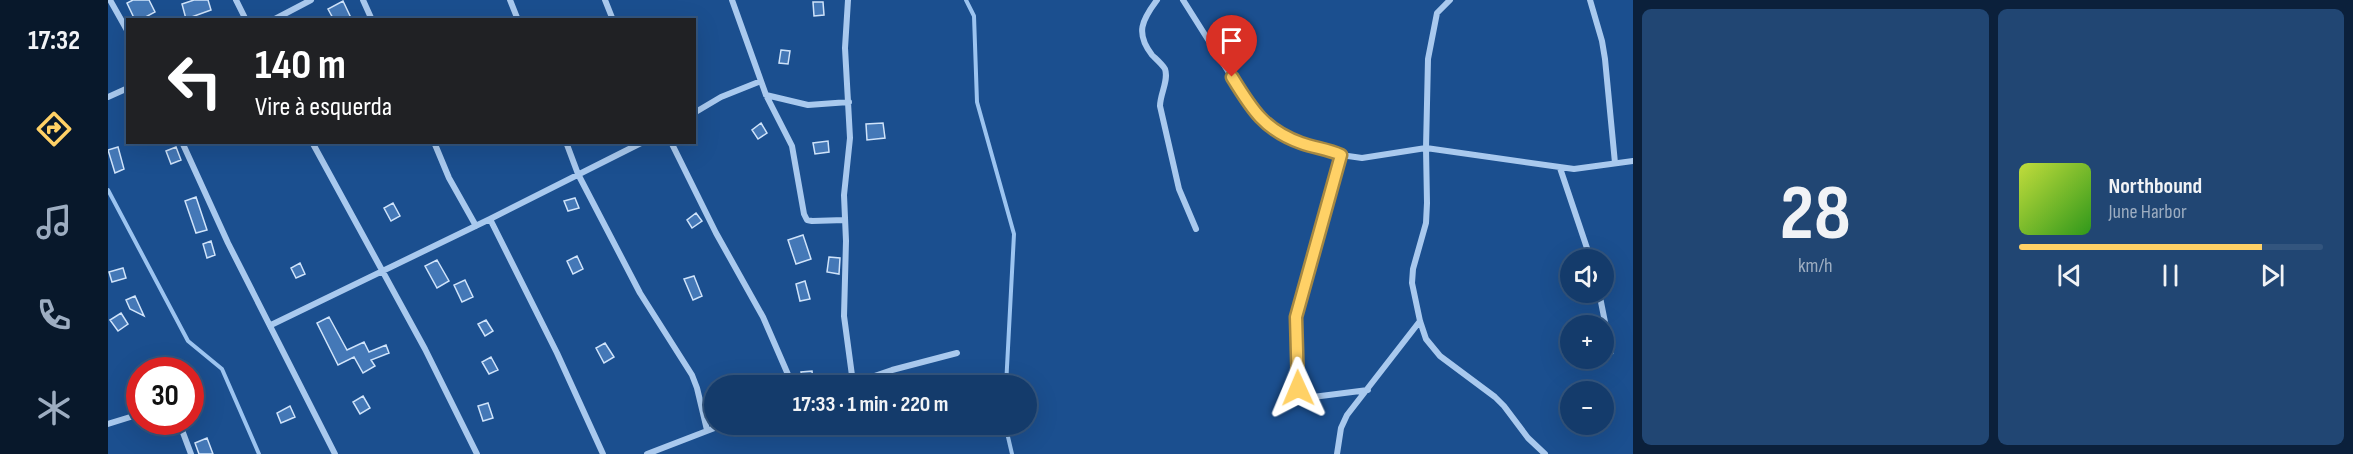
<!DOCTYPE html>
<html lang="pt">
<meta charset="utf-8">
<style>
:root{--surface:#143b6b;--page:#214673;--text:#f1f3f6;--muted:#9dadc1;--line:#33557e;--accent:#ffd166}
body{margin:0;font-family:"Sofia Sans Condensed",sans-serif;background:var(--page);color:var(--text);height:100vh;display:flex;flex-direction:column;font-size:22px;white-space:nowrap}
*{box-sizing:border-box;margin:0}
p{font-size:20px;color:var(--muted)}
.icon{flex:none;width:33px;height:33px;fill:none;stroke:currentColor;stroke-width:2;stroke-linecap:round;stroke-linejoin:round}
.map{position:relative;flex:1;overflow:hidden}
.panel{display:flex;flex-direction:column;gap:9px;padding:9px;background:#0b203b;width:720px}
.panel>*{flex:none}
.banner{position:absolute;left:18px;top:18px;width:570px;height:126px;border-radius:0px;box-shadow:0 6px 24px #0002,0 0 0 2px var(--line);background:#202124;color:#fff;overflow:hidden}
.fabs{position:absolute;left:1452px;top:249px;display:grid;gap:12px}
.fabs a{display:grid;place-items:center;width:54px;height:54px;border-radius:50%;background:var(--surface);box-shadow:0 6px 24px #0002,0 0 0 2px var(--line);font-size:30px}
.speed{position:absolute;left:18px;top:357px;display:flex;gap:12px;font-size:30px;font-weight:700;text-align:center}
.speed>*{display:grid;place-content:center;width:78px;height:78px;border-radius:50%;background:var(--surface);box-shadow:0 6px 24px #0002,0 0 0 2px var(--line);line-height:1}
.speed .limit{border:9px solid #d22;background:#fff;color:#111}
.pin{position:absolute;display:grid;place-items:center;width:51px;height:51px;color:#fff;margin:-62px -26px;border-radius:50% 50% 50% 0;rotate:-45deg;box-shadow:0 0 6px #0007}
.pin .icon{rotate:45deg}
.me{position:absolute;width:66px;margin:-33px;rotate:359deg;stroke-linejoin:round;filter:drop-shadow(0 0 4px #0008)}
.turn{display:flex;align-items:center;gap:21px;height:126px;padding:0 30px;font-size:27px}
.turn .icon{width:78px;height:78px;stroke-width:2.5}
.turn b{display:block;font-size:42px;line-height:51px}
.panel .tile{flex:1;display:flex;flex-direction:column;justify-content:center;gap:9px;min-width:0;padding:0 21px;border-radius:9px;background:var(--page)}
.panel .dial{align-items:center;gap:0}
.dial b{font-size:78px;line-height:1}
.song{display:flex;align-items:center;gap:18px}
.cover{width:72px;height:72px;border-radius:9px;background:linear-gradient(135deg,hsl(70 70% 55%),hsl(110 70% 35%))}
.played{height:6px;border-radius:3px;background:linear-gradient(90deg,var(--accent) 80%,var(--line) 80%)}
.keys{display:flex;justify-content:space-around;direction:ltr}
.panel .tiles{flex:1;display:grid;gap:9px;grid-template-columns:repeat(2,1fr)}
.trip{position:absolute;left:596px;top:375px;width:333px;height:60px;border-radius:30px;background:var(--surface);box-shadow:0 6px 24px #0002,0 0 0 2px var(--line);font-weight:700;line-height:60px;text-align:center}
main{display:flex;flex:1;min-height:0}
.menu{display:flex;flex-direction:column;width:108px;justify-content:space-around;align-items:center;background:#08182b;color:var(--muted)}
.menu .icon{width:42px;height:42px}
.menu .on{color:var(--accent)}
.menu b{font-size:27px;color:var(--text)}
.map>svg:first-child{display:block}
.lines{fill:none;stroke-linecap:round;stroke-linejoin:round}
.stream{stroke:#9cc4f0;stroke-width:4}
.building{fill:#4478b7;stroke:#cfe3fa;stroke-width:1.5}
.street{stroke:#a9c9ee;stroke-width:6}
.route-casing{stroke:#a68842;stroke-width:15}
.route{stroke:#ffd166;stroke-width:10}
</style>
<main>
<nav class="menu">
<b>17:32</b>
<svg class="icon on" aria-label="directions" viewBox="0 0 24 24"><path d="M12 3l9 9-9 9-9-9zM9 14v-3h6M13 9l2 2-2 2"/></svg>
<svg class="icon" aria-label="music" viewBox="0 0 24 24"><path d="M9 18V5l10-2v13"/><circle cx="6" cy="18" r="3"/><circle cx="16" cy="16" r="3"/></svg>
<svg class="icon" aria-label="phone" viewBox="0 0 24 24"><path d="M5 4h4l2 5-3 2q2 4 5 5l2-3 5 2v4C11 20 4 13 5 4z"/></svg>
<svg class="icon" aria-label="climate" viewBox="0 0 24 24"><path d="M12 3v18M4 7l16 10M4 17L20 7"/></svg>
</nav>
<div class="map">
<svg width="1525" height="454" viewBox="0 0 1525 454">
<rect width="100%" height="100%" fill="#1b4f8f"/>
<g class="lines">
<path class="stream" d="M858,0L866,16L869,102L906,234L898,386
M0,190L80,341L114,369L151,454
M897,424L904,454"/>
</g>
<path class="building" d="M25,0H41L47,12L32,20H27L19,3Z
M86,0H100L103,10L78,19L74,4Z
M235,1L244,20H226L220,9Z
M705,2H715L716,15L706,16Z
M673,50L682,51L680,64L671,63Z
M653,123L659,133L650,139L644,130Z
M775,123L777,138L759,140L758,124Z
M720,141L721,152L707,154L705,143Z
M10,147L16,169L7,173L0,150Z
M68,147L73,160L63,164L58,151Z
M88,197L99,230L88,233L77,201Z
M467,198L471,208L460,211L456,201Z
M285,203L292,216L283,221L276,208Z
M588,213L594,221L584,228L579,220Z
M695,235L703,259L688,264L680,240Z
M103,241L107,255L99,258L95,244Z
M469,256L475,269L465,274L459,261Z
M721,257L732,258L731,274L719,272Z
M329,260L341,281L329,288L317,266Z
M192,263L197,274L188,278L183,268Z
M15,268L18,278L4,282L1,272Z
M586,276L594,296L585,300L576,279Z
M357,280L365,297L354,302L346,285Z
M697,281L702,299L692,301L688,284Z
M27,296L36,316L22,309L18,300Z
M13,313L20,324L10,331L2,320Z
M221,317L239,350L256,342L261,352L278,345L281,353L263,360L267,366L255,373L246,357L230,365L209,323Z
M378,320L385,331L377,336L370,324Z
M497,343L506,357L496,363L488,348Z
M383,357L390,370L381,374L374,362Z
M704,371L705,381L695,383L693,372Z
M255,396L262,408L252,414L245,402Z
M380,403L385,418L375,421L370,406Z
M182,406L187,417L173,423L169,413Z
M805,424H819L820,433L807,435Z
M99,438L105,454H91L87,443Z"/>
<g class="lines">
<path class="street" d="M2,0L20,32
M128,0L138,20
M255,0L264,20
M402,0L410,20
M497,0L505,20
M624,0L658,95L684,146L696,214L699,220L704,221L737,220
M740,0L737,48L742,138L736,195L738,241L736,316L745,383
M1049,0C1034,20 1027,33 1044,55C1048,59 1054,64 1057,69C1061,80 1052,94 1052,106L1071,189L1088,229
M1075,0L1147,114L1154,121L1191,142L1221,149L1233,155L1254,158L1318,148L1466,169L1525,161
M1342,0L1329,13L1320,59L1318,148L1319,203L1318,223L1305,269L1304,283L1312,321L1318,339L1332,356L1387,397L1396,406L1420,438L1437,454
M1482,0L1494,41L1497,59L1507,163
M165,20L203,0
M658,95L700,105L741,102
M0,97L20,88
M586,113L613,97L653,81
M74,142L120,243L227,454
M204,142L317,349L369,454
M326,142L341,178L368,226
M458,142L470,174L532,293L584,375L589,388L599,430
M563,142L608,233L655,317L685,386
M1233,155L1188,317L1189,388L1191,396L1197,398L1260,390
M1452,168L1483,260
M382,219L449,353L495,454
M1491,292L1503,352
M163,325L382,219L535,142
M737,386L784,370L849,353
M71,422L83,454
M0,424L32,414
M539,454L617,424
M1229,454L1233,428L1239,415L1312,321"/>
</g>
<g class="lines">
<g class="route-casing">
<path id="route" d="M1124,77C1143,108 1156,130 1193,143C1207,148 1220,149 1233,155L1188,317L1190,388"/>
</g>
<use href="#route" class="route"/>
</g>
</svg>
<div class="fabs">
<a><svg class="icon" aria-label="sound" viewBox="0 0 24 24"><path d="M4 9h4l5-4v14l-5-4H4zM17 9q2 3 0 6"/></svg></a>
<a>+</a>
<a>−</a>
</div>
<div class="speed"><div class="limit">30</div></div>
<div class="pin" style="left:1124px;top:77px;background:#d93025"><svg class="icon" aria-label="arrive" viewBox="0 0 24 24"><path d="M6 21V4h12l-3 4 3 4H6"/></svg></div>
<svg class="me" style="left:1190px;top:388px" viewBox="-20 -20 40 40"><path d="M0-17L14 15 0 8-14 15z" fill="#ffd166" stroke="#fff" stroke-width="4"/></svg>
<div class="trip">17:33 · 1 min · 220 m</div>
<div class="banner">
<div class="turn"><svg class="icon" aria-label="left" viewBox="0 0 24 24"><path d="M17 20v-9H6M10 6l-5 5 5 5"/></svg><div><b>140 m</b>Vire à esquerda</div></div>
</div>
</div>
<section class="panel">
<div class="tiles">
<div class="tile dial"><b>28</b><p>km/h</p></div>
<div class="tile">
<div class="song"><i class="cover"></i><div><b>Northbound</b><p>June Harbor</p></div></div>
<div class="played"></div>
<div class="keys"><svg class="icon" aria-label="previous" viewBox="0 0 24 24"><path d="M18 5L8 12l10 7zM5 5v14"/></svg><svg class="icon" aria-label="pause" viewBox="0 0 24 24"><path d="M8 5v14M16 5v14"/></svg><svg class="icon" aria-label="next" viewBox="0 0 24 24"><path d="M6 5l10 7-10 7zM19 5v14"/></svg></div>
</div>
</div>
</section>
</main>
